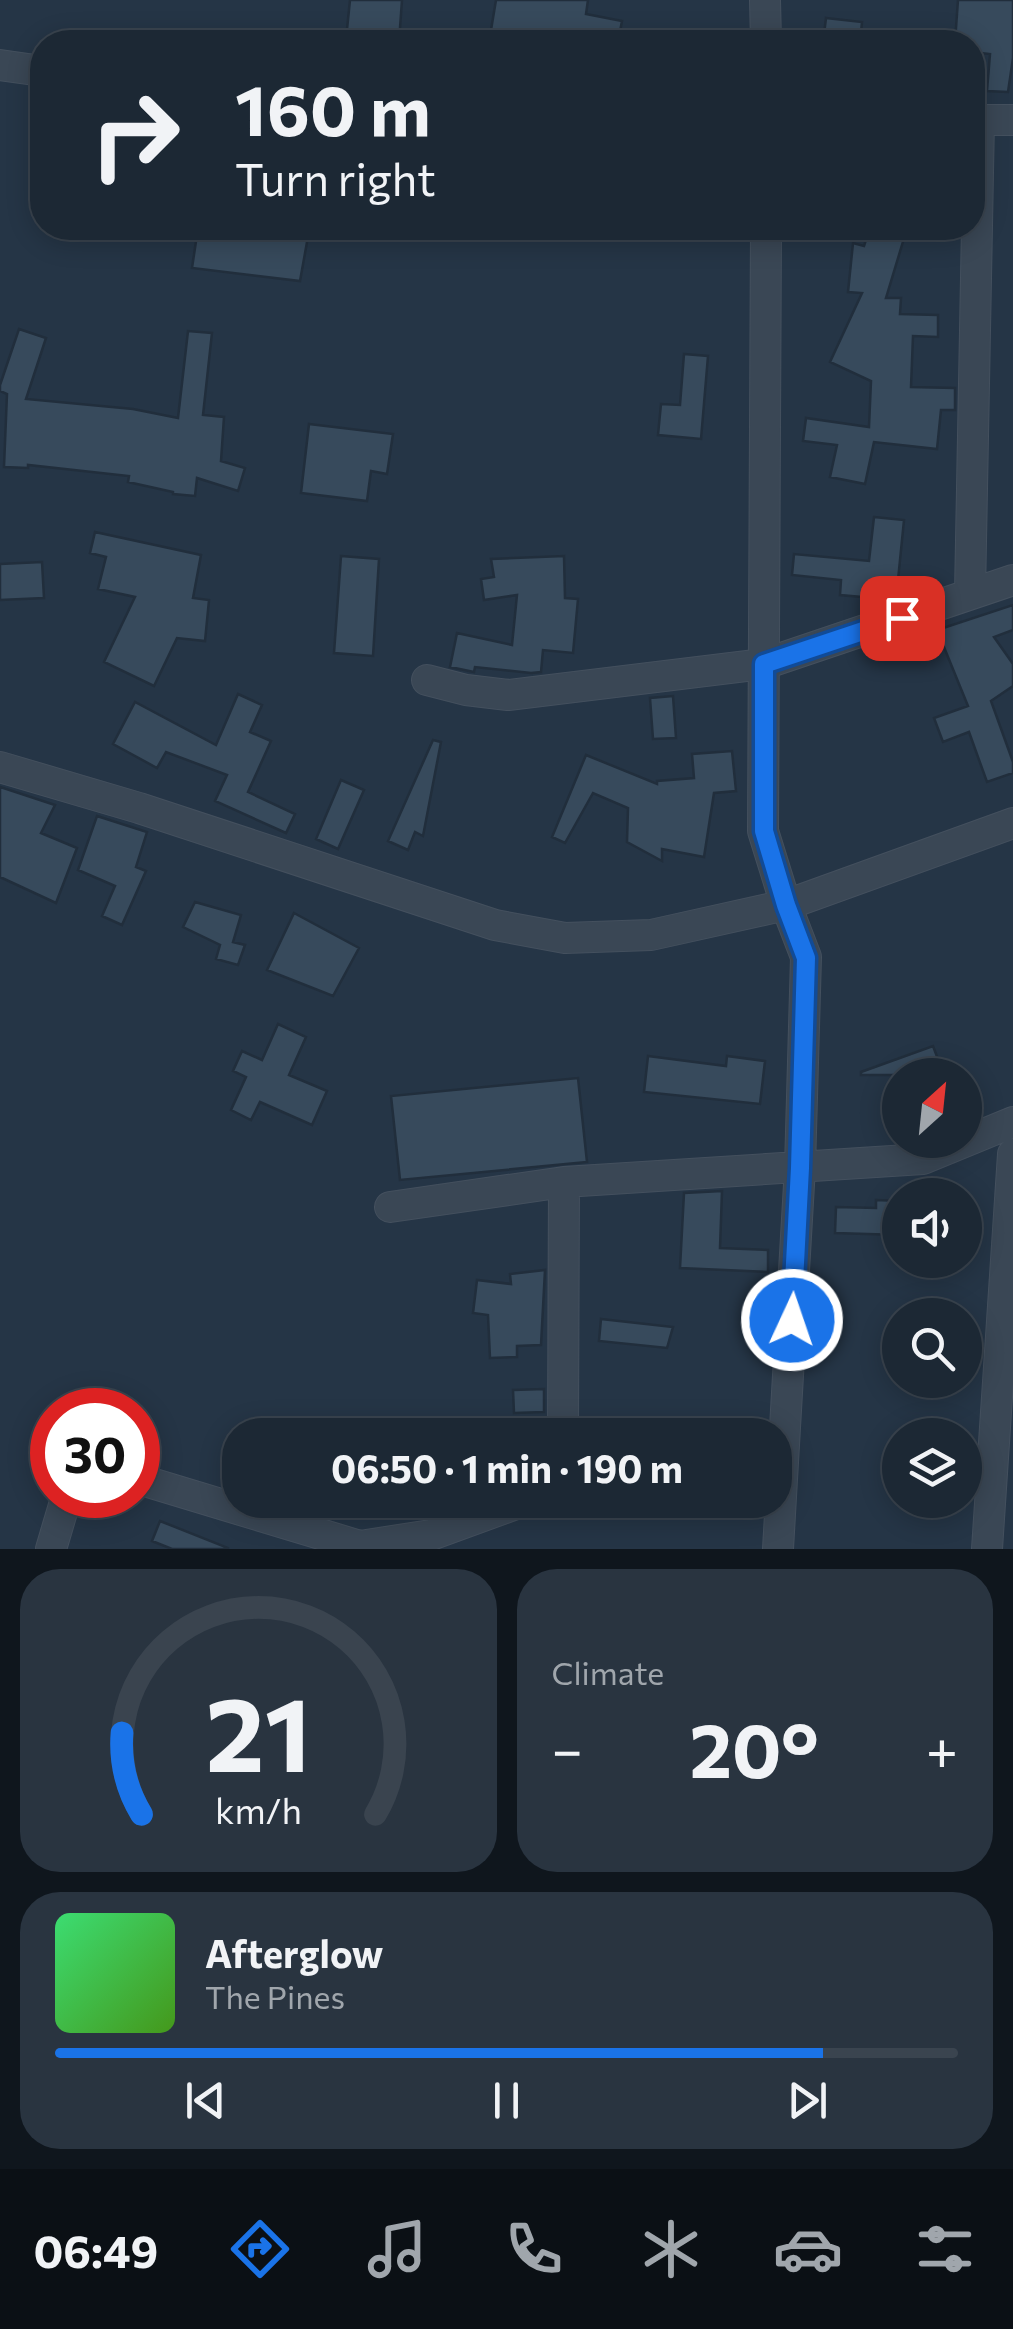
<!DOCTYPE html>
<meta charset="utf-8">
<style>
:root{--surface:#1c2834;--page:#293440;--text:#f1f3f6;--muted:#a0a6ac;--line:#3a444f;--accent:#1a73e8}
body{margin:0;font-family:Commissioner,sans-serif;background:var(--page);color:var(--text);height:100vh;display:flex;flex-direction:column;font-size:38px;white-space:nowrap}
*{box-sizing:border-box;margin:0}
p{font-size:32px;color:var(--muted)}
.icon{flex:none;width:55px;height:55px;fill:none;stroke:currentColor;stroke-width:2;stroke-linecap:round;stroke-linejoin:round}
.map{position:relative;height:1549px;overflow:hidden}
.details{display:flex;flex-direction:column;gap:20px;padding:20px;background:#0f161d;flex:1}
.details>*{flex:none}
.banner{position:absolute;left:30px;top:30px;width:955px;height:210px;border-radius:40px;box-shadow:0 5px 25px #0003,0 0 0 2px var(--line);background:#1c2834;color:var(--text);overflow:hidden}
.needle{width:65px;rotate:27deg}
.controls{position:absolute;left:882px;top:1058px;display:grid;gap:20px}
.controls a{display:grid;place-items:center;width:100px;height:100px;border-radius:50%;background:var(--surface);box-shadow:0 5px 25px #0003,0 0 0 2px var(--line);font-size:50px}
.speed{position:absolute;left:30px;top:1388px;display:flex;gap:20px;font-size:50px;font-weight:700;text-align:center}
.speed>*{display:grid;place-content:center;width:130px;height:130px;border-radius:50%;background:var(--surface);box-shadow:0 5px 25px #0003,0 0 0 2px var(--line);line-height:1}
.speed .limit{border:15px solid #d22;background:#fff;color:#111}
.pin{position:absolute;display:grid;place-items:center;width:85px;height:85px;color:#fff;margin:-42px;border-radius:20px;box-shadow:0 5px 15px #0006}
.me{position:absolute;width:110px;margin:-55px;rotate:3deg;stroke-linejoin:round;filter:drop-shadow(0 0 8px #0008)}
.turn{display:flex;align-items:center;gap:35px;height:210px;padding:0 40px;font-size:45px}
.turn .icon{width:130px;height:130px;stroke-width:2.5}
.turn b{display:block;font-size:70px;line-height:85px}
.big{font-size:75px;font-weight:700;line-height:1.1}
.details .tile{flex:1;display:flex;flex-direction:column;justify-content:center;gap:15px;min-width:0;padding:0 35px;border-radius:40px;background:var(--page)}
.details .dial{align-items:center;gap:0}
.dial svg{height:260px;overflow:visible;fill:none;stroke:var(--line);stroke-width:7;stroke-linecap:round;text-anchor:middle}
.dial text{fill:var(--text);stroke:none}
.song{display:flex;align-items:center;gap:30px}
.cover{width:120px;height:120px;border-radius:15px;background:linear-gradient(135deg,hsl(140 70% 55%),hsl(100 70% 35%))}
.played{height:10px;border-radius:5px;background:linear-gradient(90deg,var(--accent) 85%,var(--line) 85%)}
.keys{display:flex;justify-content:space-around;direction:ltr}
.heat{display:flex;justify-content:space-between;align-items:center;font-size:55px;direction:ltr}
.details .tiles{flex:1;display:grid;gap:20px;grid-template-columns:1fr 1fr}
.tile:last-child{grid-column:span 2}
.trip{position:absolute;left:222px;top:1418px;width:570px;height:100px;border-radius:40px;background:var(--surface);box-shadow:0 5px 25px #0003,0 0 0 2px var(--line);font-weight:700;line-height:100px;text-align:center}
.tab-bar{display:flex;height:160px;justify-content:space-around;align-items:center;background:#0b1015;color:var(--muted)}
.tab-bar .icon{width:70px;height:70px}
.tab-bar .active{color:var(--accent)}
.tab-bar b{font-size:45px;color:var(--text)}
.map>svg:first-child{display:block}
.building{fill:#374a5c;stroke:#212e3c;stroke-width:2.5}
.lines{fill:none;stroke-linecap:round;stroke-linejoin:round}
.minor-casing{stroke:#44505e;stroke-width:32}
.minor{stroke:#3a4755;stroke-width:30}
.route-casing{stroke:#114b97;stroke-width:25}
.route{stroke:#1a73e8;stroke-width:18}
</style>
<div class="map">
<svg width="1013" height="1549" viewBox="0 0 1013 1549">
<rect width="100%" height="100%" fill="#253546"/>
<path class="building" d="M350,0H402L399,42L346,39Z
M496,0H588L586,14L622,21L618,42H489Z
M958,0H1013V58L1008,92L987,91L990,54L972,52V42H955Z
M826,18L862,22L860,42H823Z
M198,228H287L309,231L300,281L192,268Z
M870,228L905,235L886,298H901L900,314L938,315V337L913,336L911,387L955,388V410H941L937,449L874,442L865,484L830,477L837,445L803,441L806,418L869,427L871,381L830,362L862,293L848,292L853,243L864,246Z
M19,329L46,338L26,399L133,409L178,418L188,331L212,333L203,415L224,417L221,461L245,468L238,491L197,478L195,496L173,494V492L128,482L129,476L28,465V468L4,467L7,394L0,391V385Z
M684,354L708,356L701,439L658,435L661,404L680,405Z
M309,424L393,434L387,474L371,471L367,501L301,493Z
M874,517L904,520L896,600L840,595L841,580L792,575L794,554L869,561Z
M95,532L201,555L193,598L209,600L205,641L177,638L154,686L104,662L135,597L98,589L106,557L90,553Z
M341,556L379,559L373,656L334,653Z
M564,556L565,598L578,599L573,653L543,650L541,672L531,673L475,667L474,672L450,667L457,633L512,645L517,595L484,600L481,579L494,577L491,559Z
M42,562L44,598L0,600V564Z
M1013,605V630L994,637L1013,664V686L991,701L1013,762V773L987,782L969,732L943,742L934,718L968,706L937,630Z
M238,694L262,705L250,732L271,741L248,792L295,814L286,833L215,801L227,775L166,752L157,768L113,744L135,702L216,745Z
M673,696L676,738L653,739L650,698Z
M433,740L441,742L423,836L415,832L408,850L388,841Z
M732,751L736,791L714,793L704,857L662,849V861L627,842L628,808L593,793L565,843L552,837L586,755L657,784V781L694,778L692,754Z
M341,780L364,790L338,849L316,839Z
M0,787L55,805L41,833L77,848L56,903L0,877Z
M97,816L147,832L136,867L146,871L122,925L102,916L115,886L78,870Z
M195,902L241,915L233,942L245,945L238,965L216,959L220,945L183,927Z
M294,913L359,948L333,996L267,970Z
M278,1024L306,1037L289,1075L327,1091L312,1125L260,1102L251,1120L231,1110L246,1077L233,1071L242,1051L262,1060Z
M933,1046L944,1075H861V1072Z
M648,1056L726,1066L727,1056L765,1061L760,1104L644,1092Z
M578,1078L587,1162L400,1180L391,1096Z
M722,1191L720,1248L768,1250V1272L680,1268L684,1193Z
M876,1200L900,1201V1235L835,1233L836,1207L876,1208Z
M545,1270L541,1345L517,1346V1357L490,1358L488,1315L473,1313L477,1280L511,1284L510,1274Z
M601,1319L673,1327L667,1348L599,1341Z
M544,1389V1412L514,1413L513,1390Z
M160,1521L228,1548V1549H172L152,1541Z"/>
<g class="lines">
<g class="minor-casing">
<path id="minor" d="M765,0L766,42
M0,65L42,71
M972,120H1013
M766,228L763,831L786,905L806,957L800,1167L778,1549
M970,594L979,120
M427,680L466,690L508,695L764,664L1013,580
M0,767L139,808L495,925L565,938L651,935L786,905L1013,823
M390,1207L564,1182L923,1159L1013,1122
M563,1435L564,1182
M138,1479L360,1546L431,1535L527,1500
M51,1549L67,1495
M987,1549L1013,1154"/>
</g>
<use href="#minor" class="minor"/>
</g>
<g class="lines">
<g class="route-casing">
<path id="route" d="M792,1320L800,1168L806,958L786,905L764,831V664L902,618"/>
</g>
<use href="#route" class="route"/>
</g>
</svg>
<div class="controls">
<a><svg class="needle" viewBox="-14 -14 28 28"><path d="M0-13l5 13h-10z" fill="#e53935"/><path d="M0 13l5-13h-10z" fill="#a0a6ac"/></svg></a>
<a><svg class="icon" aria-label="sound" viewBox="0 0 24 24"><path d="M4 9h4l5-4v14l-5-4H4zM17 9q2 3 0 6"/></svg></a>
<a><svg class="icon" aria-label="search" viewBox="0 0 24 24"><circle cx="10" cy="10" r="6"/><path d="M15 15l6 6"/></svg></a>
<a><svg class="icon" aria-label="layers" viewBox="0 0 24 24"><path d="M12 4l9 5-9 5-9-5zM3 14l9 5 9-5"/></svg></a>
</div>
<div class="speed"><div class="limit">30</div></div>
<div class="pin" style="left:902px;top:618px;background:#d93025"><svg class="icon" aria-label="arrive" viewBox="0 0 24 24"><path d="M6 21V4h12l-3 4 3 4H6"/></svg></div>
<svg class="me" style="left:792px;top:1320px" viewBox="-20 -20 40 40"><circle r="17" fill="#1a73e8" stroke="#fff" stroke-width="3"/><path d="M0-11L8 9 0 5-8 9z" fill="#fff"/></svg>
<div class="trip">06:50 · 1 min · 190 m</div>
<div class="banner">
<div class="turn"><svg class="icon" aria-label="right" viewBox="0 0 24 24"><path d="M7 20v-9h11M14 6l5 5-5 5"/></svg><div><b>160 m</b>Turn right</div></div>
</div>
</div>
<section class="details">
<div class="tiles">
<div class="tile dial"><svg viewBox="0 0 100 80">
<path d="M14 69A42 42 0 1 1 86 69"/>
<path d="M14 69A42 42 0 0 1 8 44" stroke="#1a73e8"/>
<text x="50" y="56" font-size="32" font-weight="700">21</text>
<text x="50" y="72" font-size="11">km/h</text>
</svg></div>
<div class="tile"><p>Climate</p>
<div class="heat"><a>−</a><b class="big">20°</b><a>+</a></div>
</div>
<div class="tile">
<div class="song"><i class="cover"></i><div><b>Afterglow</b><p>The Pines</p></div></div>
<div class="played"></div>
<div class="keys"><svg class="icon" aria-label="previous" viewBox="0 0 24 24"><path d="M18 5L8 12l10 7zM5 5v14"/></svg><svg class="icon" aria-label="pause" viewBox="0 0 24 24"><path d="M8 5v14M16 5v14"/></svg><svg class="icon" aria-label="next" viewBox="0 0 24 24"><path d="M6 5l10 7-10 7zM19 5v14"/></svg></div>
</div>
</div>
</section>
<nav class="tab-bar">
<b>06:49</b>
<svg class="icon active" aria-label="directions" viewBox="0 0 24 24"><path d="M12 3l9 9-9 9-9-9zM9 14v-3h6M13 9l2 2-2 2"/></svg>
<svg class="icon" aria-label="music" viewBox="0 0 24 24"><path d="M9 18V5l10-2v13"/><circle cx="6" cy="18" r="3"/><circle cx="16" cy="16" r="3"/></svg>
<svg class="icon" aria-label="phone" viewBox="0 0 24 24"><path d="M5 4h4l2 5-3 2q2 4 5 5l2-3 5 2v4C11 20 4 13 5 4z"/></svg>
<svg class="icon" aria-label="climate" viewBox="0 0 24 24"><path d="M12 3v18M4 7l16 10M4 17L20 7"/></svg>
<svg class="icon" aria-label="car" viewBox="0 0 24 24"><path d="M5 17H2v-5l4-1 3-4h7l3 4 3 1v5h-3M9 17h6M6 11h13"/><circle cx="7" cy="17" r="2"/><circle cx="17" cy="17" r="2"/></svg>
<svg class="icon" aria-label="filters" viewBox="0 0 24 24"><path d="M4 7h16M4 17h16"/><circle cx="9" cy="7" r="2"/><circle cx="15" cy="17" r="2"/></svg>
</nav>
